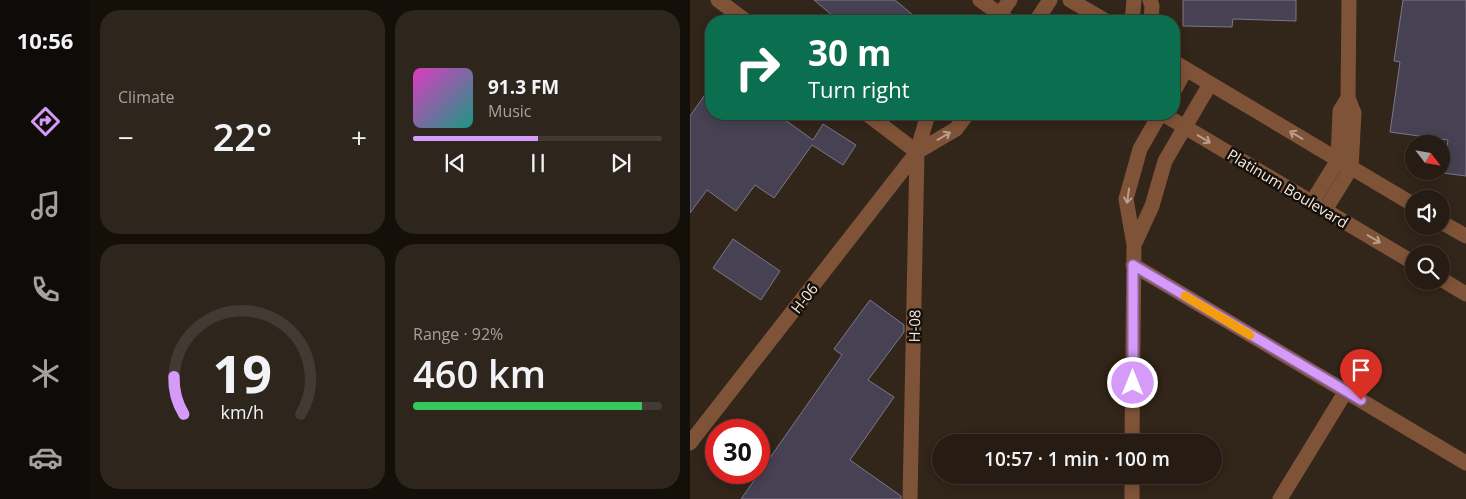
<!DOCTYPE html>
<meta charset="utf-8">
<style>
:root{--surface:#261c13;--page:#2e251c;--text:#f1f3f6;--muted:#a4a1a0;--line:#423a33;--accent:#d69bf9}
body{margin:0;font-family:"Open Sans",sans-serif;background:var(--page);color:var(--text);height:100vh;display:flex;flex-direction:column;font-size:19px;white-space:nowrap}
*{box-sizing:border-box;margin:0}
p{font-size:16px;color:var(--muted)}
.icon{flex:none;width:28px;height:28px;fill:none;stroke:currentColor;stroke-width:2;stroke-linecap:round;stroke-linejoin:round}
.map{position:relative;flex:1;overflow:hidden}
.drawer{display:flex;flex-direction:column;gap:10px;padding:10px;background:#150f0a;width:600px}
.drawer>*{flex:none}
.top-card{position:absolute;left:15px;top:15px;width:475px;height:105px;border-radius:20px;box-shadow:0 2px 12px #0003,0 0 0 1px var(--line);background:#0b6e4f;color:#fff;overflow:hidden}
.needle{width:32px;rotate:121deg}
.buttons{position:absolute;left:715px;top:135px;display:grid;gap:10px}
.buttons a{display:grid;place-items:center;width:45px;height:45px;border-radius:50%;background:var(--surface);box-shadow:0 2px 12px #0003,0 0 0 1px var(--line);font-size:25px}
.speed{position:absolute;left:15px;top:419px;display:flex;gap:10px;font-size:25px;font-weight:700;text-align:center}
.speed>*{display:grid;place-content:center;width:65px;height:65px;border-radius:50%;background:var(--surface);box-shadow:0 2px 12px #0003,0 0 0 1px var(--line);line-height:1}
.speed .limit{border:8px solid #d22;background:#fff;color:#111}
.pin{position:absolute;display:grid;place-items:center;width:42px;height:42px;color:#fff;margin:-51px -21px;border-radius:50% 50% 50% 0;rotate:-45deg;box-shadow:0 0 5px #0007}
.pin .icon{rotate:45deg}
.me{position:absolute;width:55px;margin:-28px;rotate:0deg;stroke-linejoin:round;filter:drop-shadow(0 0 4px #0008)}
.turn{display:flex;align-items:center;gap:18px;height:105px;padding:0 20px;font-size:22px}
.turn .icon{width:65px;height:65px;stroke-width:2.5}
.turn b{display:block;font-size:35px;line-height:42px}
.big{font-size:38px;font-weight:600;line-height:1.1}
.drawer .widget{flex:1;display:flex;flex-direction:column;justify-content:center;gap:8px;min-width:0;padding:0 18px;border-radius:20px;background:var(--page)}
.drawer .dial{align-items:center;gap:0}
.dial svg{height:130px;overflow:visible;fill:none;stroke:var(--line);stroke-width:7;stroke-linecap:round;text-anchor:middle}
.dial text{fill:var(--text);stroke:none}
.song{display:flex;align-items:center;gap:15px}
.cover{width:60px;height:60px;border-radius:8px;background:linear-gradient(135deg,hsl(310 70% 55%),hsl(170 70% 35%))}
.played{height:5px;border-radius:2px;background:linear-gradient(90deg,var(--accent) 50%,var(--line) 50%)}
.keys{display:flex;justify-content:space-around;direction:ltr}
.heat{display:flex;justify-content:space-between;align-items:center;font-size:28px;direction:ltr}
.charge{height:8px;border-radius:4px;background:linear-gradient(90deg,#34c759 92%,var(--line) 0)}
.drawer .tiles{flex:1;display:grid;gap:10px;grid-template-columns:repeat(2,1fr)}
.trip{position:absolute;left:242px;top:434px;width:290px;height:50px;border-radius:25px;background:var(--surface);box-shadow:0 2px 12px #0003,0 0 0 1px var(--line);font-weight:600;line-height:50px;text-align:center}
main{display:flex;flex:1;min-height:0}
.menu{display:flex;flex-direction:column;width:90px;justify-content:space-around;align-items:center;background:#0f0b08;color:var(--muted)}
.menu .icon{width:35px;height:35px}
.menu .on{color:var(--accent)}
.menu b{font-size:22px;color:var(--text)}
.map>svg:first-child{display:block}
.building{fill:#464253;stroke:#7c778a}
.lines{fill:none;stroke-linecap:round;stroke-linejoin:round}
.minor{stroke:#7f5338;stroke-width:15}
.oneway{stroke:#b99e8d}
.route-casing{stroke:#8b65a2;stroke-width:12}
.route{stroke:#d69bf9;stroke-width:9}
.slow{stroke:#f59e0b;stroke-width:9}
.labels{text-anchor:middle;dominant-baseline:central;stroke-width:5;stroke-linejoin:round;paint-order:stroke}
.street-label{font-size:15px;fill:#f3eae2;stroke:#16100a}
</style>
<main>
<nav class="menu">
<b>10:56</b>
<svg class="icon on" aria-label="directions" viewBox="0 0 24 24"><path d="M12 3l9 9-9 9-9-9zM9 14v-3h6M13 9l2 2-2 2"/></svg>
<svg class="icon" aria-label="music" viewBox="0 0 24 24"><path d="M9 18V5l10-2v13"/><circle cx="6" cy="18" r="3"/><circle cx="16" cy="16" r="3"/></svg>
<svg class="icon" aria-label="phone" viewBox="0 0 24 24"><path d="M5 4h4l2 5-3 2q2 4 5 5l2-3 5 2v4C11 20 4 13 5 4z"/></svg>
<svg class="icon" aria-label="climate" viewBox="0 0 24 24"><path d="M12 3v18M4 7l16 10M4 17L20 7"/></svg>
<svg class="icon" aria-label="car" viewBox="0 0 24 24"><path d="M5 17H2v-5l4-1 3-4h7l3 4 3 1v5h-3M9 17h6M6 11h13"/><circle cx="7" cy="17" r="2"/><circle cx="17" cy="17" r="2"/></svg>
</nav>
<section class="drawer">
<div class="tiles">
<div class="widget"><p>Climate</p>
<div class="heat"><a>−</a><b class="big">22°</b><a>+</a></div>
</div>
<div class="widget">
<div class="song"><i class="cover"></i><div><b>91.3 FM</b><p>Music</p></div></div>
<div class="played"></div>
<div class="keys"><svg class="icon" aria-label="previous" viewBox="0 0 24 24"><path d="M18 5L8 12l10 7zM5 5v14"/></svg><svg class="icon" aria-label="pause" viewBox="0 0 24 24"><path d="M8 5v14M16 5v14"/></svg><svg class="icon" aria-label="next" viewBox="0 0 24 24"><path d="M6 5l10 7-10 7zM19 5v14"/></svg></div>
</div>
<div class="widget dial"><svg viewBox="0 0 100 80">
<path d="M14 69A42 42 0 1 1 86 69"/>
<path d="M14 69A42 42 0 0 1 8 46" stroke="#d69bf9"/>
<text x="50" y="56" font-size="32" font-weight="700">19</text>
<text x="50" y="72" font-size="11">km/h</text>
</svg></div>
<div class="widget"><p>Range · 92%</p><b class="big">460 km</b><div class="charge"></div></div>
</div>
</section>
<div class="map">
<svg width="776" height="499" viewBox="0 0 776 499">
<rect width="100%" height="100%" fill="#322519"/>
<path class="building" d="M124,0H205L230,21H149Z
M493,0H606V21L543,19L542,27L493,26Z
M713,0H776V176L753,173L758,140L700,132L710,62L704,61Z
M21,86V114H87L123,140L133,124L166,145L153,165L122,145L84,198L65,185L46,211L17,190L0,213V116Z
M43,239L90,271L71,300L23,268Z
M180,300L214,325V332L178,380L204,397L160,460L211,496V499H51L152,355L144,349Z"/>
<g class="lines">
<path class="minor" d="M28,0L56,21
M290,0L319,21
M380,0L416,21
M460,0L462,6L461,21
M305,21L320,0
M346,21L360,0
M442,21L444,0
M484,62L724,205
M484,91L496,69
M177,114L227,152
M473,114L724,263
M622,202L648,160L650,111L658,98
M635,210L661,168L664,113L658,98L659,0
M751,222L776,236
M444,245L462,206L475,161L520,84
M443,265L776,463
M751,279L776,294
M442,442L444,245L436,199L450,149L470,114
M0,443L227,152L266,129L277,114
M220,499L227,152L238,114
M442,499V475
M590,499L656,391"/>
</g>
<defs><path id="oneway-shaft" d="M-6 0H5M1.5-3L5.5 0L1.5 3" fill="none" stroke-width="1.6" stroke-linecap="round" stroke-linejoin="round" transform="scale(1.25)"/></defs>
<g class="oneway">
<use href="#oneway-shaft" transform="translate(606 135) rotate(-149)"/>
<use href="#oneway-shaft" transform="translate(254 136) rotate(-31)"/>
<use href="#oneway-shaft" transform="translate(514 139) rotate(31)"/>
<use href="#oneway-shaft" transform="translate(438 196) rotate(98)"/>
<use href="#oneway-shaft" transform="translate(684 239) rotate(31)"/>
</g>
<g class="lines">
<g class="route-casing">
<path id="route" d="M443,383V265L671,400"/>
</g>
<use href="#route" class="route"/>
<path class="slow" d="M495,296L560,335"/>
</g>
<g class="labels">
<g class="street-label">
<text transform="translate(598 188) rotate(31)">Platinum Boulevard</text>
<text transform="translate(114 298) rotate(-52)">H-06</text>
<text transform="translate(224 326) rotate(-89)">H-08</text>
</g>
</g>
</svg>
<div class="buttons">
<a><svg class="needle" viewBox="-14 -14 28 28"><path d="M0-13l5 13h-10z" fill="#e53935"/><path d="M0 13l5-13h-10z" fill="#a4a1a0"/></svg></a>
<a><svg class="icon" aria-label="sound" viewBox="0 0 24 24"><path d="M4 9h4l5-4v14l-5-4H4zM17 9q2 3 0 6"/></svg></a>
<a><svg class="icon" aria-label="search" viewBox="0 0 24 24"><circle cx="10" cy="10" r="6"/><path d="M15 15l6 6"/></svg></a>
</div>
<div class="speed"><div class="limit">30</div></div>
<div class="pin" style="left:671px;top:400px;background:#d93025"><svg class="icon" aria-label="arrive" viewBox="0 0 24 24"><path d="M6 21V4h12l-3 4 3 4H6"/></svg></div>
<svg class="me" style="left:443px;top:383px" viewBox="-20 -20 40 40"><circle r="17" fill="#d69bf9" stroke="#fff" stroke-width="3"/><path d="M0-11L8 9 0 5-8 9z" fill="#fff"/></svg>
<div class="trip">10:57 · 1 min · 100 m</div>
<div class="top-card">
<div class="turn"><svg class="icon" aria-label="right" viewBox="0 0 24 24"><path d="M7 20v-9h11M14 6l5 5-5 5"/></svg><div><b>30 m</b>Turn right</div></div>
</div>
</div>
</main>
